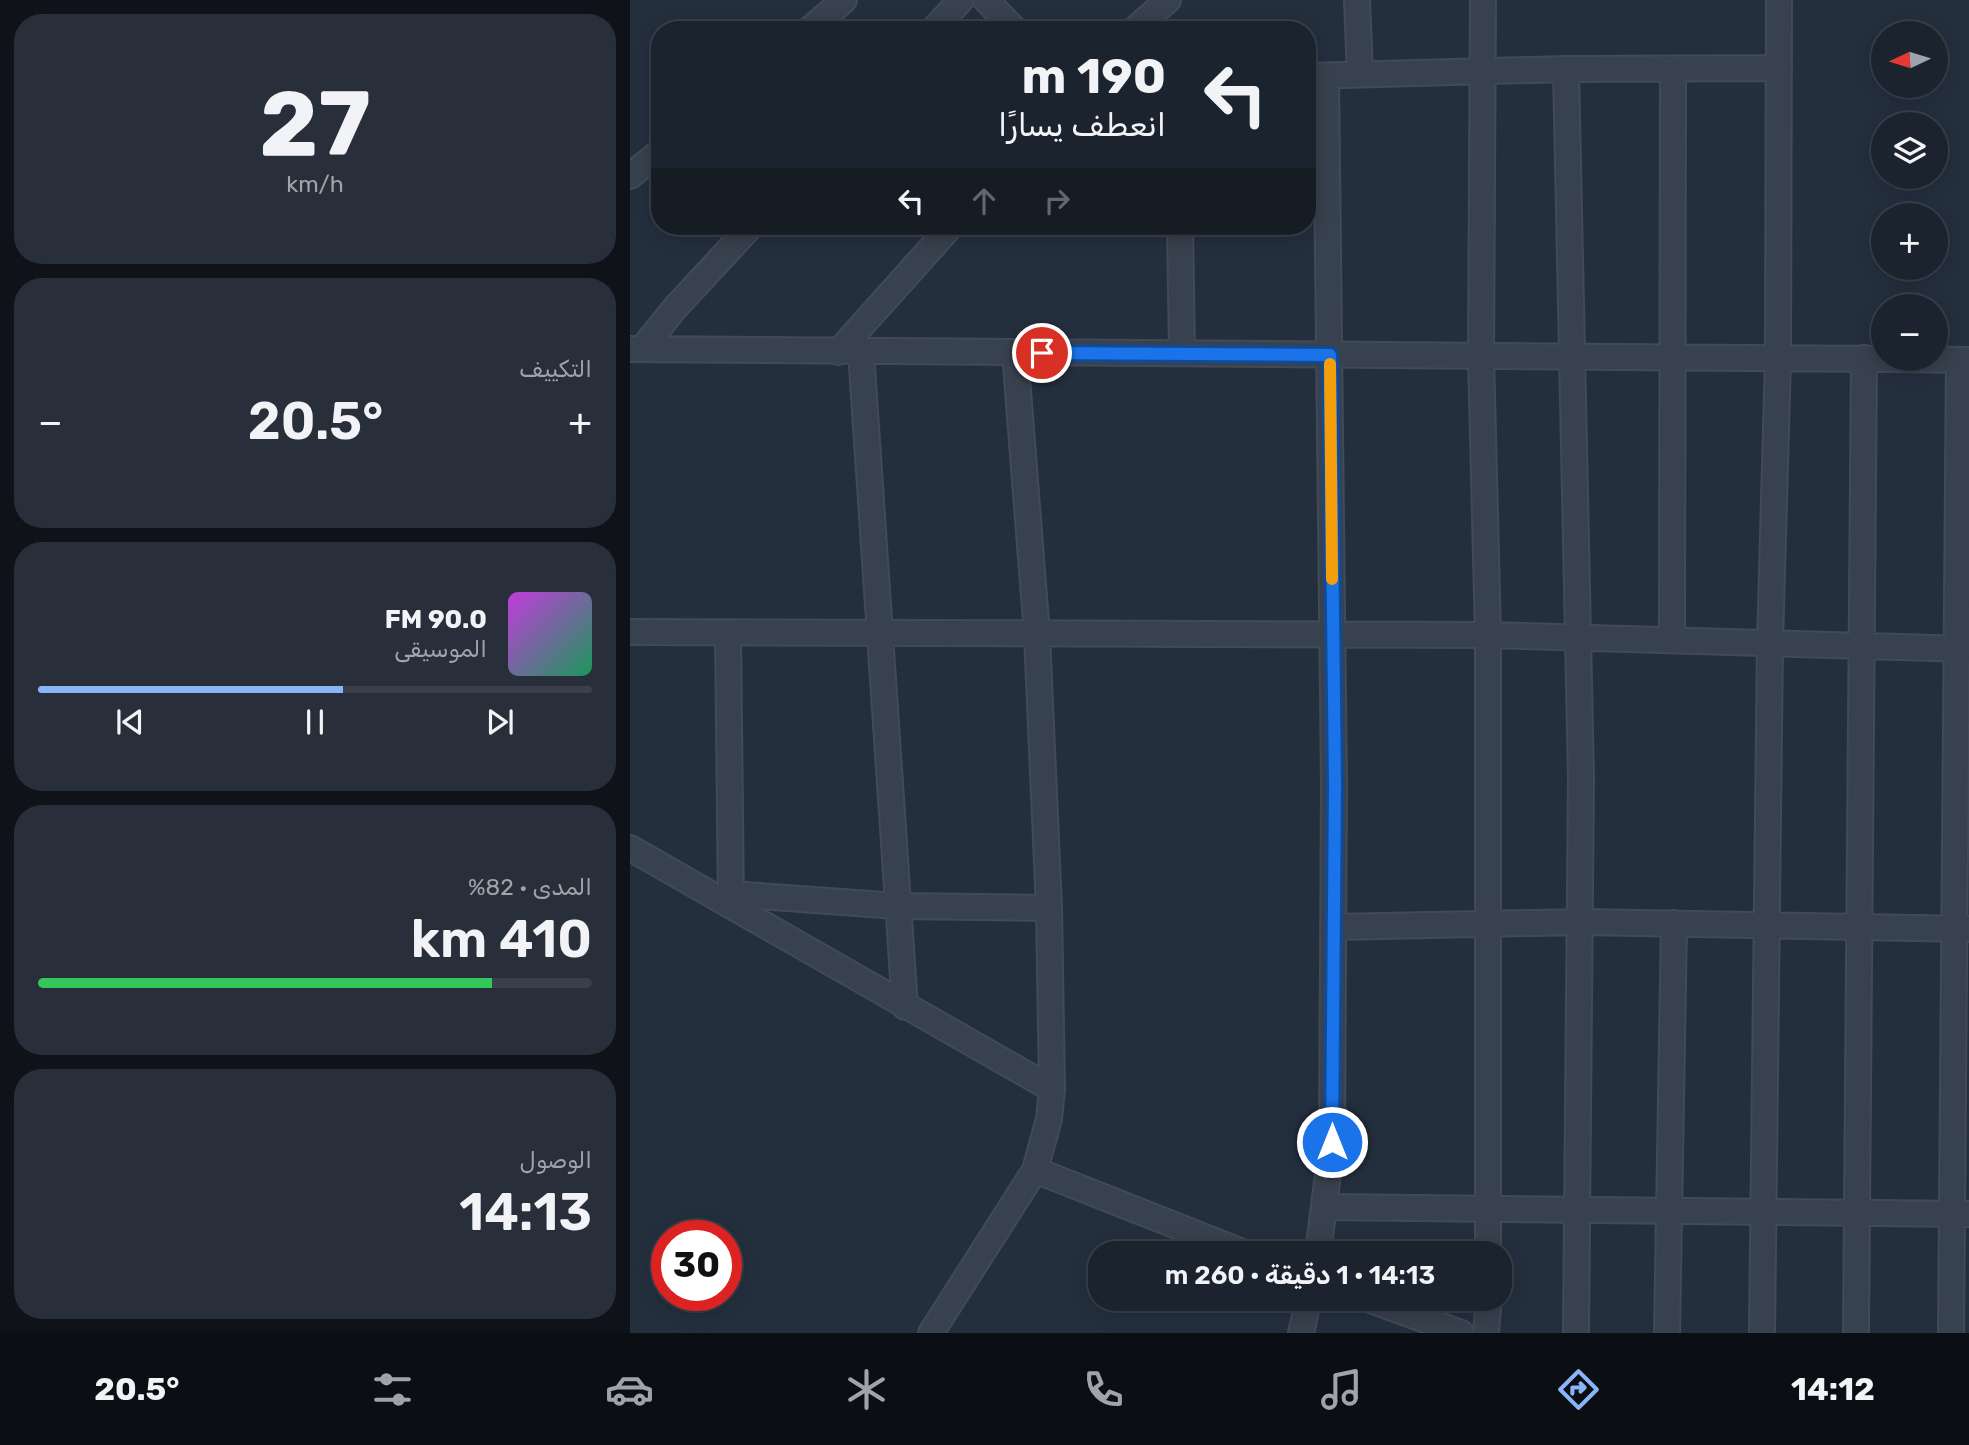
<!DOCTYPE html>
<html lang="ar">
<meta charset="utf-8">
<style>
:root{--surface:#1b232e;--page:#282f3a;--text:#f1f3f6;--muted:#a0a4aa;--line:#39404a;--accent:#8ab4f8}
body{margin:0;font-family:Rubik,Cairo,sans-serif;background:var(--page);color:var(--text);direction:rtl;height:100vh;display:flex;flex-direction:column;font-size:26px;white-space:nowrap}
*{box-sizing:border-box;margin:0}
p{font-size:23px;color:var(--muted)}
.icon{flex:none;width:38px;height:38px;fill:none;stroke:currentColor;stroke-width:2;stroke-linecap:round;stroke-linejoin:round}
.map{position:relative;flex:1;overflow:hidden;direction:ltr}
.sheet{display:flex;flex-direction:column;gap:14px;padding:14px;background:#0f1319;width:630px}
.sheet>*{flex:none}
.guide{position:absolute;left:21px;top:21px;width:665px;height:214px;border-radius:28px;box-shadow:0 4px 18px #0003,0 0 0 2px var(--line);direction:rtl;background:#1b232e;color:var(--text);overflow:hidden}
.needle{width:46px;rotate:266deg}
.tools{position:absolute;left:1241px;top:21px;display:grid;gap:14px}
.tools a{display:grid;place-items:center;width:77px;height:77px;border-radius:50%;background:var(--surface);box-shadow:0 4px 18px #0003,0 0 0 2px var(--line);font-size:35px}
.speed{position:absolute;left:21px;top:1220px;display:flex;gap:14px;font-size:35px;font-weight:700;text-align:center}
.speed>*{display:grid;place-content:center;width:91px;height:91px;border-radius:50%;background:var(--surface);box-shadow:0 4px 18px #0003,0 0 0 2px var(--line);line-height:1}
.speed .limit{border:10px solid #d22;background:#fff;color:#111}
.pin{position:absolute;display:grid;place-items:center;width:60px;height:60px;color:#fff;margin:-30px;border:4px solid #fff;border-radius:50%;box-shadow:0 2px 7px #0007}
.me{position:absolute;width:77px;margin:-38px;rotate:0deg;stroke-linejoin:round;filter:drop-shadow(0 0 5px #0008)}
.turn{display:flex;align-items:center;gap:24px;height:147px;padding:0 35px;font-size:32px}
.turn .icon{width:91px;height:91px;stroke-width:2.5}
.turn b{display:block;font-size:49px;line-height:60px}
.lanes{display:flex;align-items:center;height:66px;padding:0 35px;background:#0003;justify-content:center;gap:35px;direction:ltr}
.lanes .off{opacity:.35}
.big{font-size:52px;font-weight:600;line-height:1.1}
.sheet .widget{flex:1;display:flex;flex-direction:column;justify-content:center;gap:10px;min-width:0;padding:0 24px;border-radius:28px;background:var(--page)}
.sheet .dial{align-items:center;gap:0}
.dial b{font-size:91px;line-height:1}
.song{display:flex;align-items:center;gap:21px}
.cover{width:84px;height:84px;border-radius:10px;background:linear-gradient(135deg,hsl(290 70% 55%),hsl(150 70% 35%))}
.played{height:7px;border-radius:4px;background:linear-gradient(90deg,var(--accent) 55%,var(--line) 55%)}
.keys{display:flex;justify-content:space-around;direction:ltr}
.heat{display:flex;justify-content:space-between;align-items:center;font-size:38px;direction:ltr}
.charge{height:10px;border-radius:5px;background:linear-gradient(90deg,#34c759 82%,var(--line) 0)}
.trip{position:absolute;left:458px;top:1241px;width:424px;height:70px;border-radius:28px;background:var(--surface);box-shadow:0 4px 18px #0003,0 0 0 2px var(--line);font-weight:600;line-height:70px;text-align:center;direction:rtl}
.dock{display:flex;height:112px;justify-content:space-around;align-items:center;background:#0b0e12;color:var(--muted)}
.dock .icon{width:49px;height:49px}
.dock .current{color:var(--accent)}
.dock b{font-size:32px;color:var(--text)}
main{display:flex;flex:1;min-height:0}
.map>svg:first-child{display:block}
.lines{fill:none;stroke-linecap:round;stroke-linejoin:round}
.minor-casing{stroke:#414a57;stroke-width:28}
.minor{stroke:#38414e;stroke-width:24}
.route-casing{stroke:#114b97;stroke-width:18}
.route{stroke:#1a73e8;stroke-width:12}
.slow{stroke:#f59e0b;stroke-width:12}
</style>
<main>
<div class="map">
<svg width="1339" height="1333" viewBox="0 0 1339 1333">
<rect width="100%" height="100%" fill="#242f3e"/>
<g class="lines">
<g class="minor-casing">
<path id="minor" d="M356,0L385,30
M727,0L730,74
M853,0L851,356L858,635V1253
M179,30L214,0
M303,30L331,0
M504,30L538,0
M936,69L951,778L946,1333
M677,76L936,69L1149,68
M0,176L30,152
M550,226L552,353
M0,349L1253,359
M12,349L45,308L121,226
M208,352L321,226
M231,352L275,1007
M1258,359L1339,360
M0,632L858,635L1339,649
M98,632L101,906
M1042,640L1043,69
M0,848L422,1089
M101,894L268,906L419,908
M704,927L950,922L1339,929
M405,1170L615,1253
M696,1207L1338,1214
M688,1253L702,1142L704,785L696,76
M735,1298L831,1333
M301,1333L405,1170L419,1119L422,1089L419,908L407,635L385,352
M671,1333L679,1298
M856,1333L859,1298
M1037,1333L1044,923
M1132,1333L1140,643L1148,358L1149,0
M1226,1333L1234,358
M1321,1333L1329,360"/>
</g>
<use href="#minor" class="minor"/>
</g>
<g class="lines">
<g class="route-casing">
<path id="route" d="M412,353L700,355L705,785L702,1142"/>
</g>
<use href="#route" class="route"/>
<path class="slow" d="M700,364L702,579"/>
</g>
</svg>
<div class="tools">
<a><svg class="needle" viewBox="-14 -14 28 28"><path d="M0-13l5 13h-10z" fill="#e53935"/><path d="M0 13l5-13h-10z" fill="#a0a4aa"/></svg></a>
<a><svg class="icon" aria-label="layers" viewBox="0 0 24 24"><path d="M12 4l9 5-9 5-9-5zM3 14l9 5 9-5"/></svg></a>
<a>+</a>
<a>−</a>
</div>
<div class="speed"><div class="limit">30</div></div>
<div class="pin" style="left:412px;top:353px;background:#d93025"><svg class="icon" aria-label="arrive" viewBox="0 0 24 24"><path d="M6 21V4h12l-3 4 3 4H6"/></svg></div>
<svg class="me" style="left:702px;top:1142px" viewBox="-20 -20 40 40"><circle r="17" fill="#1a73e8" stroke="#fff" stroke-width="3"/><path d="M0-11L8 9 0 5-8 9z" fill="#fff"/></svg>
<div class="trip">14:13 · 1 دقيقة · 260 m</div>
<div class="guide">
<div class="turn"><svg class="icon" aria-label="left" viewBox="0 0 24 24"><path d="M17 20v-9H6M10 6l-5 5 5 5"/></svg><div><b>190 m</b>انعطف يسارًا</div></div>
<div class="lanes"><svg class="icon" aria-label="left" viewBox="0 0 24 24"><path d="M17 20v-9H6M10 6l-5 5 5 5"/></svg><svg class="icon off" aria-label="ahead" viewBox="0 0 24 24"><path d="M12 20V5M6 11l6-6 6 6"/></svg><svg class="icon off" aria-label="right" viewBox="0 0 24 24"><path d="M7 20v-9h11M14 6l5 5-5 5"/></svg></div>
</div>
</div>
<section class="sheet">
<div class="widget dial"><b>27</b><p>km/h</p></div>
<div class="widget"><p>التكييف</p>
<div class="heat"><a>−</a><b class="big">20.5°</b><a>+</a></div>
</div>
<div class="widget">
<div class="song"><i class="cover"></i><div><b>90.0 FM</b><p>الموسيقى</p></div></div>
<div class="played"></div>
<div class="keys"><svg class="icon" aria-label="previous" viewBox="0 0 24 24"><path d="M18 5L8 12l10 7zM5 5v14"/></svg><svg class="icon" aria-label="pause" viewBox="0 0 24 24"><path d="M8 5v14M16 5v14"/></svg><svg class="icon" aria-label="next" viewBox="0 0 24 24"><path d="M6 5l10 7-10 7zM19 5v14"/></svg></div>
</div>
<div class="widget"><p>المدى · 82%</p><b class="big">410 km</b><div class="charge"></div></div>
<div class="widget"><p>الوصول</p><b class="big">14:13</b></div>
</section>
</main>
<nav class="dock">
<b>14:12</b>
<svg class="icon current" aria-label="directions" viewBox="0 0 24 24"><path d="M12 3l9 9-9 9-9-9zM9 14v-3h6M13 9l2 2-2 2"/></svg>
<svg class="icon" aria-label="music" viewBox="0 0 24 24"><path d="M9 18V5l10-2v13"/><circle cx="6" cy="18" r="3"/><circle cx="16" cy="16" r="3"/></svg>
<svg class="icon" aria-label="phone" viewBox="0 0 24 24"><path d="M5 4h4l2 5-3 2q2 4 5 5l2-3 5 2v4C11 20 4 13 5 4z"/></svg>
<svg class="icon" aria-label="climate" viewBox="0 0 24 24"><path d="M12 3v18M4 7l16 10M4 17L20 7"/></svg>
<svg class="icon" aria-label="car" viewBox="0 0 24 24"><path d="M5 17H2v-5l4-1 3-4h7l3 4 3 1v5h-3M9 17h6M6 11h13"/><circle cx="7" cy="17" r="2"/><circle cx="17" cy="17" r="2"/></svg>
<svg class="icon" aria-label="filters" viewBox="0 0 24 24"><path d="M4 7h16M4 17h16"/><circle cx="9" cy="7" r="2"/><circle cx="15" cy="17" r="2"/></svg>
<b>20.5°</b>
</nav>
